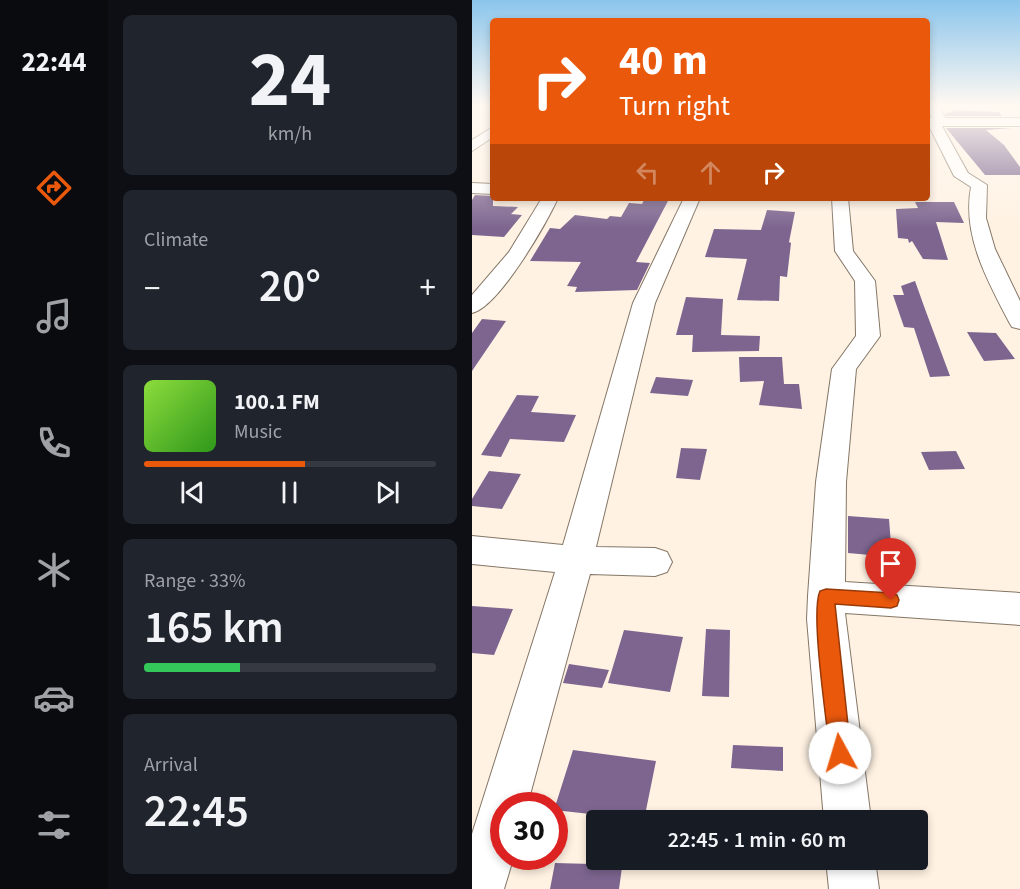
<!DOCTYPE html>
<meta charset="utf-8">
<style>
:root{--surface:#171b24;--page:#20242c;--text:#f1f3f6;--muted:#9ea1a6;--line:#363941;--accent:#ea580c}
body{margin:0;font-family:"Source Sans 3",sans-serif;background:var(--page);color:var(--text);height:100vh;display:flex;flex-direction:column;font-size:22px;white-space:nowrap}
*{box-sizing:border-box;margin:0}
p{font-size:20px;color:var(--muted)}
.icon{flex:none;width:33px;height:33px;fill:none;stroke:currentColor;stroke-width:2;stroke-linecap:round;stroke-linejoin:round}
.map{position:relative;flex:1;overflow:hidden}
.sheet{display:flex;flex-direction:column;gap:15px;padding:15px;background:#0d0f14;width:364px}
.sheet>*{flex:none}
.hud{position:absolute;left:18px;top:18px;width:440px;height:183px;border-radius:6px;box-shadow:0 3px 9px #0003;background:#ea580c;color:#fff;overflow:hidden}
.speed{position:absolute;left:18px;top:792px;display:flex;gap:12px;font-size:30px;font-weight:700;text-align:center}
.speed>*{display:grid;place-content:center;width:78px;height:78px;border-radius:50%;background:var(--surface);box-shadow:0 3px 9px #0003;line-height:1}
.speed .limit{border:9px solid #d22;background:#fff;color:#111}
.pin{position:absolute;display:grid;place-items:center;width:51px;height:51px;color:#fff;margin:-62px -26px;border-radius:50% 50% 50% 0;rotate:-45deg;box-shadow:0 0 6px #0007}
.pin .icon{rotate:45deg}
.me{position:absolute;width:66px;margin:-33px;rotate:354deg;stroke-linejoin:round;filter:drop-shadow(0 0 4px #0008)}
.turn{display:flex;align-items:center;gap:21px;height:126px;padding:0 30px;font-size:27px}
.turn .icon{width:78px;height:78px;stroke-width:2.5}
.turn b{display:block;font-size:42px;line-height:51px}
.lanes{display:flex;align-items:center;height:57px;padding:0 30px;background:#0003;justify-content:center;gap:30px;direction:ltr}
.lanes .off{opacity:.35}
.big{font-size:45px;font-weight:600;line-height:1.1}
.sheet .widget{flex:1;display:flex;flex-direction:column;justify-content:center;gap:9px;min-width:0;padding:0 21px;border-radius:9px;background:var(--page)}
.sheet .dial{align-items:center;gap:0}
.dial b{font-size:78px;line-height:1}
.song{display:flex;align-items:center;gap:18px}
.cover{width:72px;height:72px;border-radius:9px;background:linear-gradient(135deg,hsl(90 70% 55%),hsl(110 70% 35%))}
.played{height:6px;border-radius:3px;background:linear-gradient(90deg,var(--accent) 55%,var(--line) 55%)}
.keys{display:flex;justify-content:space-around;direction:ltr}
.heat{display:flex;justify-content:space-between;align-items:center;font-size:33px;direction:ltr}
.charge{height:9px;border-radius:4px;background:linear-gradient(90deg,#34c759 33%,var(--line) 0)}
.trip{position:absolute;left:114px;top:810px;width:342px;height:60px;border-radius:6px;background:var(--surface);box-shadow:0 3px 9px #0003;font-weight:600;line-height:60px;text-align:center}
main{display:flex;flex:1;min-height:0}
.tab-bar{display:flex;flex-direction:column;width:108px;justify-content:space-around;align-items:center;background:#090b0e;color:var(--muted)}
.tab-bar .icon{width:42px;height:42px}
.tab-bar .active{color:var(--accent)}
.tab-bar b{font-size:27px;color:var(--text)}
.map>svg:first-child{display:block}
.building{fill:#7d658f}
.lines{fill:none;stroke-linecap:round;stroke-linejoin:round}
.minor-casing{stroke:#847666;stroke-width:2}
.minor{fill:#fff;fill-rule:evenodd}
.route{fill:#ea580c;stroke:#983908;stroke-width:1.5}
</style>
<main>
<nav class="tab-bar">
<b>22:44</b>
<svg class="icon active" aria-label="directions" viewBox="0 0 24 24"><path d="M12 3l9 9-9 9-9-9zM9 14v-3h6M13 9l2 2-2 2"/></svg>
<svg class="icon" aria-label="music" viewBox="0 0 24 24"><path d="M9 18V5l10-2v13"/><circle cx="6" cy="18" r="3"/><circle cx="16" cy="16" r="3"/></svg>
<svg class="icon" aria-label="phone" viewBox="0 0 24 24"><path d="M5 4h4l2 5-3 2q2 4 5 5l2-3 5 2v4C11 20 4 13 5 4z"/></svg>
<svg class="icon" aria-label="climate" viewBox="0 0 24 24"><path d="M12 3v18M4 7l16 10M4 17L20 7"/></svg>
<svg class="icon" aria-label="car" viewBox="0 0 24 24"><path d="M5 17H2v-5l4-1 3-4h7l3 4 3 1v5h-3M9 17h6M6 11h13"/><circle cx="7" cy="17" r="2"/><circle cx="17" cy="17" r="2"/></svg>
<svg class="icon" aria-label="filters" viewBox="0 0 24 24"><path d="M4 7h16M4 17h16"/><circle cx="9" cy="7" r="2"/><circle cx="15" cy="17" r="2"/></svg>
</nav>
<section class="sheet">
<div class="widget dial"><b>24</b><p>km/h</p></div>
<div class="widget"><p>Climate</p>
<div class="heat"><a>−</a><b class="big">20°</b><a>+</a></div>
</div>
<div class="widget">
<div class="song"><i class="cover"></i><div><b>100.1 FM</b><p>Music</p></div></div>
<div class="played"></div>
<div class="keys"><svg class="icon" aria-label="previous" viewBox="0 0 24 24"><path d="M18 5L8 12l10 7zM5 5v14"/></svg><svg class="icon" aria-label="pause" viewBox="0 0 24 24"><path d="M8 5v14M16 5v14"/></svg><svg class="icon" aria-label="next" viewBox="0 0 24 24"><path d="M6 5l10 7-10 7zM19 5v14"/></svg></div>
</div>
<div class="widget"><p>Range · 33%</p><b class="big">165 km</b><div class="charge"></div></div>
<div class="widget"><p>Arrival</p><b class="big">22:45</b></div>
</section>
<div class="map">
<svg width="548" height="889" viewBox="0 0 548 889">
<rect width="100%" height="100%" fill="#fff2e3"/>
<path class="building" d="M480,110L527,112L530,116H474L473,113L481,112Z
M474,128H540L514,130L532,145L548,167V175H513Z
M3,195L21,196V206L46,207L39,214L50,215L32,237L0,235V200Z
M173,198L197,199L164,262L178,263L165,290L103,292L105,287L95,286L109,262L58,261L78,228L88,229L103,215L135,219L138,216L149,217L157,203L170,204Z
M443,202H482L492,223L464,222L476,260L451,259L440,241L437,243L436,239L426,238L424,209L446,208Z
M295,210L323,212L317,242L319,243L315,277L308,276L307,301L265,300L275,259L233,257L242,229L289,230Z
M443,281L453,309L478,376L458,377L442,328L432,327L421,295H432L429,286Z
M214,297L251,299L249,335L288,336L287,351L220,352L221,335H204Z
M10,319L34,321L0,371V333Z
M495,332L524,333L543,359L512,361Z
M267,357H310L312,384H327L330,409L287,405L292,381L268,382Z
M184,377L221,380L216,396L178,393Z
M45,395L67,396L59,412L104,415L92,442L38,439L29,457L9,455Z
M209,448L235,449L228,480L204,478Z
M484,451L493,469L457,470L449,452Z
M17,471L49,474L30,509L0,506V499Z
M376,516L417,519L420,557L376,553Z
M0,606L41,609L22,655L0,653Z
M234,629L258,630L257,697L230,696Z
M152,630L211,637L198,692L136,683Z
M97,664L137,670L130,688L91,683Z
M261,745L311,747V771L259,768Z
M101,750L184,761L172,820L82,810Z
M121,860H151L147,889H78L83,863L120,864Z"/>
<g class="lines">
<g class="minor-casing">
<path id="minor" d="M454,104H466L473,118H548V126H470L496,173L515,185L514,218L523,249L548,301V329L540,327L537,322C515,280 490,235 499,187L482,176L457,126H454V118H460Z
M21,127V137L0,151V140Z
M0,183L21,184V194L0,193Z
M70,198H86C74,224 27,307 0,313V295L37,252Z
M212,198H228L183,303L124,547L183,548L195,552L200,562L195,572L183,576L118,574L55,806H32V856H42L32,889H0V834L83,572L0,564V536L91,545L161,303Z
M360,198H376L381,251L403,281L408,336L384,369L374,482L373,582L548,593V625L373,613L399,820H352L335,619L336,596L344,482L360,369L384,336L383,281L363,251Z
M354,860H403L407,889H357Z"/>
</g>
<use href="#minor" class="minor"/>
</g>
<linearGradient id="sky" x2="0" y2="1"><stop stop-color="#8bc5ec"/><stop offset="0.46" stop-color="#fff9f2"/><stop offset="1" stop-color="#fff9f2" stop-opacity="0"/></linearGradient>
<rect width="548" height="228" fill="url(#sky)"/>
<path class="route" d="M354,589L419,593L425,595L427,600L425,606L419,608L363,604L379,753L376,761L368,764L361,761L358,753C355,723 338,612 348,591Z"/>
</svg>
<div class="speed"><div class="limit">30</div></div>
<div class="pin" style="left:419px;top:600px;background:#d93025"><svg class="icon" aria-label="arrive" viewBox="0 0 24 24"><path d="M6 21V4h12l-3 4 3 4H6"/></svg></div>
<svg class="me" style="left:368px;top:753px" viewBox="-20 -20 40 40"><circle r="19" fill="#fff"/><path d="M0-13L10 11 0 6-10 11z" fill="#ea580c"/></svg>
<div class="trip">22:45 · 1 min · 60 m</div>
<div class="hud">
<div class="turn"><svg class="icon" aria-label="right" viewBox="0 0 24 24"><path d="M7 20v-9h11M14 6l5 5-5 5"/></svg><div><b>40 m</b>Turn right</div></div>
<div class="lanes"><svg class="icon off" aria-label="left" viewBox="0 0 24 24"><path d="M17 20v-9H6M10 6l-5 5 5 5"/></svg><svg class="icon off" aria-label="ahead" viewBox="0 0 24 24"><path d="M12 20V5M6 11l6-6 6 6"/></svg><svg class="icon" aria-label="right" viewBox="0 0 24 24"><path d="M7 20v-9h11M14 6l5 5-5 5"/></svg></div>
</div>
</div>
</main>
